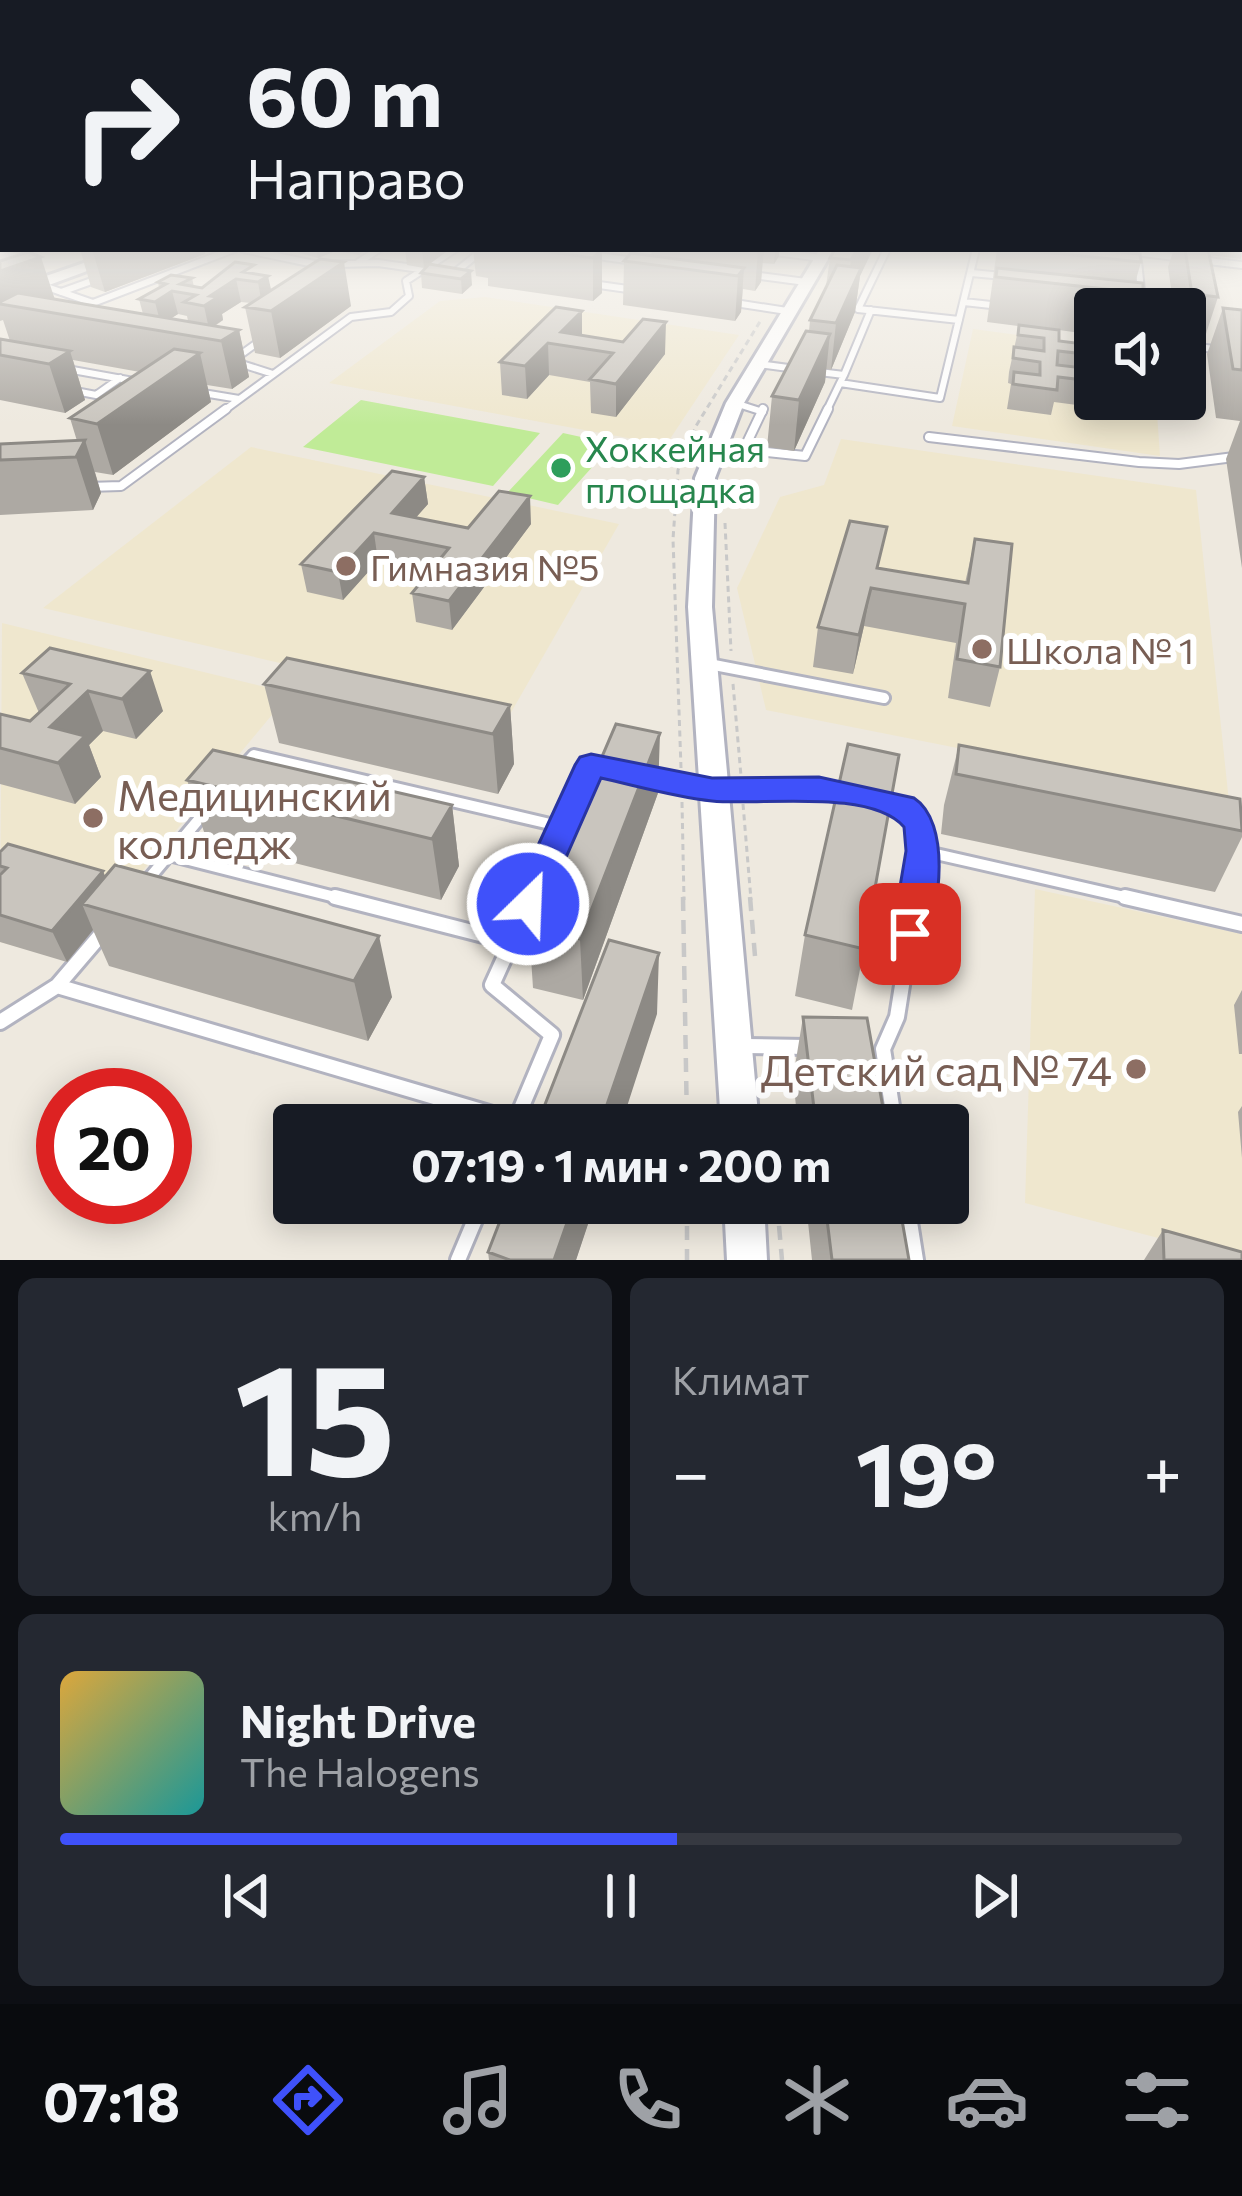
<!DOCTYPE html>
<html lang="ru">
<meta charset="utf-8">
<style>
:root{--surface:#171b24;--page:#242831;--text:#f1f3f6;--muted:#9ea1a6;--line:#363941;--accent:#3f51fa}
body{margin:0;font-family:Commissioner,sans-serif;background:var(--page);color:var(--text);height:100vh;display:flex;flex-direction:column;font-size:45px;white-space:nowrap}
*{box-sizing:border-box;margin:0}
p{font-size:39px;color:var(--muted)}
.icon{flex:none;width:66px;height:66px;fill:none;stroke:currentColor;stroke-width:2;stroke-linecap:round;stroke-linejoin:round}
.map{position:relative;height:1260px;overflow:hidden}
.details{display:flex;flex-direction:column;gap:18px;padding:18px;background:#0d0f14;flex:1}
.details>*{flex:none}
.hud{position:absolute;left:0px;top:0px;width:1242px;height:252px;box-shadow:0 6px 30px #0003;background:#171b24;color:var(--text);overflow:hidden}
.fabs{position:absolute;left:1074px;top:288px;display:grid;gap:24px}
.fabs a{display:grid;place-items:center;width:132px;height:132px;border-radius:12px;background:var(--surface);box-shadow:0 6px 30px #0003;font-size:60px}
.speed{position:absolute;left:36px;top:1068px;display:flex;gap:24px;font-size:60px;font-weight:700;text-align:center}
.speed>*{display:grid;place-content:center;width:156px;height:156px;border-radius:50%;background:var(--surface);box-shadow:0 6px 30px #0003;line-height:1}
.speed .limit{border:18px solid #d22;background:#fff;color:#111}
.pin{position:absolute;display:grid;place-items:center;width:102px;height:102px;color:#fff;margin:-51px;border-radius:24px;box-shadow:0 6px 18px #0006}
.me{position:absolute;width:132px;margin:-66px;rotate:24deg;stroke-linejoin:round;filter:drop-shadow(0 0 9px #0008)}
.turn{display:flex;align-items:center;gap:42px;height:252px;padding:0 48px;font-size:54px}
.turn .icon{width:156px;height:156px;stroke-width:2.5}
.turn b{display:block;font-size:84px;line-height:102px}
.big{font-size:90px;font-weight:700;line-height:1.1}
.details .widget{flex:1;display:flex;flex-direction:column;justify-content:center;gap:18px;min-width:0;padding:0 42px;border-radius:18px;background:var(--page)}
.details .dial{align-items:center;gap:0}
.dial b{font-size:156px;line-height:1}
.song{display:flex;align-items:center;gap:36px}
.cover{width:144px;height:144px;border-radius:18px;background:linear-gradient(135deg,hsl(40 70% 55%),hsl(180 70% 35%))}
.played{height:12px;border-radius:6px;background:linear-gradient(90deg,var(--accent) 55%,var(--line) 55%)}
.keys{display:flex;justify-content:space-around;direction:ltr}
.heat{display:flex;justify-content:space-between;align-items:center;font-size:66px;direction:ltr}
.details .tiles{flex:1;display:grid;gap:18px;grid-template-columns:1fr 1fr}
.widget:last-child{grid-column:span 2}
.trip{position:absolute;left:273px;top:1104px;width:696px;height:120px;border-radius:12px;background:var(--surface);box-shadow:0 6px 30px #0003;font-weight:700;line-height:120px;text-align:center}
.dock{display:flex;height:192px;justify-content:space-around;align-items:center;background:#090b0e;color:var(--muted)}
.dock .icon{width:84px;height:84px}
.dock .current{color:var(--accent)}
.dock b{font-size:54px;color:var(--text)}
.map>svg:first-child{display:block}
.education{fill:#efe7ce}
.pitch{fill:#c0eb97}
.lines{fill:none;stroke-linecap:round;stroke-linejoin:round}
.service-far3-casing{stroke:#b2b3c0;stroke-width:10}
.service-far2-casing{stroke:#b2b3c0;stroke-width:12}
.service-far1-casing{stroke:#b2b3c0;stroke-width:16}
.service-casing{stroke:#b2b3c0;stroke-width:20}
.tertiary-casing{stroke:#b2b3c0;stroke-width:6}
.secondary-casing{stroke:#b2b3c0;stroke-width:6}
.path-far1{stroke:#c8c8c8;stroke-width:3;stroke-dasharray:6 4.5;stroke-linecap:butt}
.path{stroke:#c8c8c8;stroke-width:4.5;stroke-dasharray:14 9;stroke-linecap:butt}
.service-far3{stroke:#fff;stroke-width:6}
.service-far2{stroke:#fff;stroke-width:8}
.service-far1{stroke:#fff;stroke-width:10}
.service{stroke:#fff;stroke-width:14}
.tertiary{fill:#fff;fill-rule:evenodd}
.secondary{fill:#fff;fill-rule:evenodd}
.wall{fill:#ada9a3;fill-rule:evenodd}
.shaded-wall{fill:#8d8a85}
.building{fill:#c9c5be;stroke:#8d8a85;stroke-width:3}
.route{fill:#3f51fa;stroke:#2935a2;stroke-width:3}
.leisure-dot{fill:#2e9e5b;stroke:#fff;stroke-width:4.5}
.education-dot{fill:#8d6e63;stroke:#fff;stroke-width:4.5}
.labels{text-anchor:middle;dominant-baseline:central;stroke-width:12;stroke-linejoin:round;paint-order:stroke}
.leisure-label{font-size:36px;fill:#27864d;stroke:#fff;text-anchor:start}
.education-label{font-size:36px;fill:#785e54;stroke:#fff;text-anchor:start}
.near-education-label{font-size:42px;fill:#785e54;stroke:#fff;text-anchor:start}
</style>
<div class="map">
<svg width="1242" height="1260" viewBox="0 0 1242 1260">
<rect width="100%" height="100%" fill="#eee9df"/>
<path class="education" d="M485,297L739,335L666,445L329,383L440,301Z
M973,329L1095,345V399H1156L1160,456L952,426Z
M841,439L1196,490L1229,802L766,710L737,588L780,497L824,485Z
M251,447L619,524L509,716L43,608Z
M2,623L290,693L68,961L0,942Z
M1035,889L1242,934V1260L1025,1203Z"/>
<path class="pitch" d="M361,400L540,433L493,486L303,447Z
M563,433L613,444L558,505L507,493Z"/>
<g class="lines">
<g class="service-far3-casing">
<path id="service-far3" d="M243,249L319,265
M753,249L821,258
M887,249L858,309L959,320
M1110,249L1183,258
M591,255L634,261
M1200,260L1242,265
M1138,261L1143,309
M359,262L379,249
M336,264L378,263L427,270
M971,273L1004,276
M453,274L484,249
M752,275L806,282
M592,284L635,290
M44,286L93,303L234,249
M61,292L100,278
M964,302L1000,306
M735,303L787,311
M261,340L232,361L273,374
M1185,345L1242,353
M759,364L796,369
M67,369L139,382
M819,372L844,375L840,383L940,398L976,249
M844,375L871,310
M70,390L96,395L120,378
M203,393L239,399
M735,403L763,412
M222,412L351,317L391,312L409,296L406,281L455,249
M826,412L840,383"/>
</g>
<g class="service-far2-casing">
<path id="service-far2" d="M929,437L1139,462L1179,464L1242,456
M719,447L805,456L828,409
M743,451L763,409
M88,487L121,486L226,409"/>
</g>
<g class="service-far1-casing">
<path id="service-far1" d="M709,664L884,698
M243,767L254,755L563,827
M649,777L713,790L819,788L846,794
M880,802L915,815L923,851L1138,900
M169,855L347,900
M146,882L205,812
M530,900L591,765L609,769
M915,900L923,851"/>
</g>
<g class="service-casing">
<path id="service" d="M335,897L511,942
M1125,897L1242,924
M57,986L104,931
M0,1022L57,986L516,1121
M744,1046L806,1047
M514,1125L552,1035L492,985L532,897
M895,1125L883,1049L897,1017L916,897
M907,1203L916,1260
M458,1260L482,1203"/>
</g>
<g class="tertiary-casing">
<path id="tertiary" d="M820,249H834L744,403L715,478L712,607L759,1125H721L688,607L695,478L726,403Z
M724,1203H764L767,1260H727Z"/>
</g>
<g class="secondary-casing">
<path id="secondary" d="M124,249H147L0,303V292Z"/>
</g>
<path class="path-far1" d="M725,523L731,651
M733,684L741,776
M681,768L673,539L678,470L696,426L761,320
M682,802L684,900
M743,804L751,900"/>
<path class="path" d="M683,897L687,1125
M750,897L755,956
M687,1203V1260
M777,1203L782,1260"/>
<use href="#service-far3" class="service-far3"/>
<use href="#service-far2" class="service-far2"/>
<use href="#service-far1" class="service-far1"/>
<use href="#service" class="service"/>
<use href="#tertiary" class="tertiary"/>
<use href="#secondary" class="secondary"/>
</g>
<path class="wall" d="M0,248L40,249L31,253L55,299L143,314L139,299L159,288L158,282L192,278L194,287L202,288L256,274L271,290L351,306L280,358L255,353L245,307L251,303L241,302L222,314L223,320L215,326L239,330L249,377L232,389L207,385L211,402L113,475L95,472L101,493L93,510L0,515V444L77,441L70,418L140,372L73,360L85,400L65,413L0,400V339L10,341L3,320L0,321V261L21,254L0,251ZM178,314L187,316L188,321L171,318Z
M1242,248L1241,259L1209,255L1218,297L1203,343L1185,340V309H1174L1168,267L1174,249Z
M80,249H204L205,254L105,292L91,287Z
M285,249H332L333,252L318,258Z
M342,249H368L359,255L342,252Z
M405,249H450L424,268L407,265Z
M473,249H602V293L593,301L488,286V278L476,276Z
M652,249H779V256L774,264L762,263L761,282L755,291L743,289L741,312L735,321L623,305L624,261L651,256Z
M835,249H873L860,276L855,312L831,370L826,369L825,382L794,451L767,447L772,396L809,331L810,320L826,286L830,258Z
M997,249H1132L1131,253L1141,262L1135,283L1143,293L1139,309H1095V335L1059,330V341L1085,354L1081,368L1084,380L1077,405L1054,402L1051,415L1007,409L1011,384L1008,383L1009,372L1019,326L987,322Z
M429,264L472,285L462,294L422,288L421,273Z
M556,307L582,336L665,354L616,417L591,413L590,382L549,375L527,399L502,395L500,362Z
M1223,308L1242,310V568L1226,459L1240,421L1216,418L1207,354Z
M424,477L428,504L416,517L468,528L531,524L452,630L416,622L412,593L429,572L378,561L343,600L307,592L301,564Z
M975,539L1000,667L990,707L948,698L956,643L864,626L853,674L813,667L818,627L880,568L965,583Z
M50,648L163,711L136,739L103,731L89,745L101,777L75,804L0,784V714L30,721L39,713L22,673Z
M264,684L510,705L514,764L498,794L279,743Z
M959,745L1242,814V837L1215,892L941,834L944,805Z
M187,780L452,805L459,866L441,900L207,841Z
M658,793L583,1000L533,988L529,927Z
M0,852L106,876L392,997L368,1041L109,966L93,930L67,962L0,942Z
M805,935L864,949L852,1010L795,996Z
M1242,990V1054H1239L1234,1005Z
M803,1017L886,1125H798L793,1078Z
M1242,1106V1158L1238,1112Z
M507,1203H595L576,1260H489L488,1252Z
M806,1203H899L909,1260H812Z
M1163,1230L1242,1260H1144Z"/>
<path class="shaded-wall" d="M92,249H204L205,254L105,292Z
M316,249H332L333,252L318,258Z
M422,249H450L424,268Z
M602,249V293L593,301V258Z
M758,249H764L761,282L755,291Z
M775,249H779V256L774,264Z
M857,249H873L860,276L855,312L831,370L836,323L846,301L851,260Z
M41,257L55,300L0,304V271Z
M344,262L351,306L280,358L271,311Z
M744,268L741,312L735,321L738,276Z
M471,271L472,285L462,294L461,279Z
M268,276L273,298L262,305L258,282Z
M236,279L241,302L222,314L223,320L209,329L204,306L210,296Z
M172,291L178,314L161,325L155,302Z
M582,311V342L561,332Z
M666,322L665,354L616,417V384Z
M239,330L249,377L232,389L221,341Z
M830,334L825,382L794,451L799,400Z
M548,343L549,375L527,399L525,366Z
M70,351L85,400L65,413L49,364Z
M200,353L211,402L113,475L97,424Z
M85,440L101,493L93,510L76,457Z
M424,477L428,504L398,538L392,513Z
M530,496L531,524L452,630L449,601Z
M374,533L378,561L343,600L338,572Z
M871,588L864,626L853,674L859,635Z
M150,671L163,711L136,739L122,699Z
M88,691L103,731L89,745L101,777L75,804L58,763L50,727Z
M510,705L514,764L498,794L493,734Z
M660,733L658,793L583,1000L580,939Z
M452,805L459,866L441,900L432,839Z
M103,871L116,902L82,904L93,930L67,962L52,931Z
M379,936L392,997L368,1041L354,981Z
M659,953L657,1014L621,1125H600Z
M574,1203H595L576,1260H554Z"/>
<path class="building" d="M529,249H602L593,258Z
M835,249H857L851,260L830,258Z
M1014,249H1086L1140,254L1141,262Z
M1185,249H1208L1218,297L1192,294Z
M28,252L41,257L0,271V261Z
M631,253L744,268L738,276L624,261Z
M320,259L344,262L271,311L245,307Z
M235,262L254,265L243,272L268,276L258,282L236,279L210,296L218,297L204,306L184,302L196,295L172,291L155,302L139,299L166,284L158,282L171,275L192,278L180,284L202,288Z
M429,264L471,271L461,279L421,273Z
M837,265L861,268L836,323L810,320Z
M997,268L1143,283V293L996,277Z
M18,293L239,330L221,341L0,304V302Z
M556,307L582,311L561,332L623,342L643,319L666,322L616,384L590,379L613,353L548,343L525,366L500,362Z
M1223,308L1242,310V370L1233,369Z
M1019,325L1059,330V341L1084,344L1085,354L1058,351L1057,365L1084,368V380L1058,377L1057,390L1013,384L1014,372L1040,375V362L1013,358L1014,347L1044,351V338L1018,335Z
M806,331L830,334L799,400L772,396Z
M0,339L70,351L49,364L0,355Z
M174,349L200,353L97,424L70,418Z
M85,440L76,457L0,460V444Z
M392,471L424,477L392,513L468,528L499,491L530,496L449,601L412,593L449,548L374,533L338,572L301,564Z
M850,521L887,527L877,568L968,583L975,539L1012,544L1000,667L957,659L965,604L871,588L859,635L818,627Z
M50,648L150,671L122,699L88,691L50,727L85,736L58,763L0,748V714L30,721L70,684L22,673Z
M287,658L510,705L493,734L264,684Z
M616,724L660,733L580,939L529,927Z
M848,744L899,755L864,949L805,935Z
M959,745L1240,799L1242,831L956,774Z
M213,750L452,805L432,839L187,780Z
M8,844L103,871L52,931L0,915V875L7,868L0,866V852Z
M115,865L379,936L354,981L82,904Z
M609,940L659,953L600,1125H537Z
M803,1017L867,1018L886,1125H816Z
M507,1203H574L554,1260H510L488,1252Z
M825,1203H899L909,1260H832Z
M1163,1230L1242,1252V1260H1164Z"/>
<linearGradient id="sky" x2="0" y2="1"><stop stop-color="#79baeb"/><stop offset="0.58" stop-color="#f7f5f1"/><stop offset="1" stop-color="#f7f5f1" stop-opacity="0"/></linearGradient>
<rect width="1242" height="425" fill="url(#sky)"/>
<path class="route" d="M591,754L712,778L819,777L914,798C951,822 941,909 923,944L910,949L897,944L892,934L906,851L904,827C870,788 760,806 712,801C675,797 637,786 601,778L541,914L528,918L516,914L511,904L575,765L580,757Z"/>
<circle class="leisure-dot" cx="561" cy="468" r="12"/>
<g class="education-dot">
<circle cx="346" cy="566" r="12"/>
<circle cx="982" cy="649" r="12"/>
<circle cx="93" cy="818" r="12"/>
<circle cx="1136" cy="1069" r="12"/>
</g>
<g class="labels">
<g class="leisure-label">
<text x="585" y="447">Хоккейная<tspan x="585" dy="41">площадка</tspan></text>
</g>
<g class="education-label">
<text x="370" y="566">Гимназия №5</text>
<text x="1006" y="649">Школа № 1</text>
</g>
<g class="near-education-label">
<text x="117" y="794">Медицинский<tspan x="117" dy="48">колледж</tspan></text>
<text x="1112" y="1069" text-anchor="end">Детский сад № 74</text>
</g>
</g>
</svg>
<div class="fabs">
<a><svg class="icon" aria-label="sound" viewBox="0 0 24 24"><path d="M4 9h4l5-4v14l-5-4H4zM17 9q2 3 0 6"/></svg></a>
</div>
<div class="speed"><div class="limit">20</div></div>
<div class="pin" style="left:910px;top:934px;background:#d93025"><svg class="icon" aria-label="arrive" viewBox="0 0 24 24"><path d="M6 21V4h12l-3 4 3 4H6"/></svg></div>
<svg class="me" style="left:528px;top:904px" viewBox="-20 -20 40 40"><circle r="17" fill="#3f51fa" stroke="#fff" stroke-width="3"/><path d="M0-11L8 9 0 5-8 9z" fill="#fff"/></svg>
<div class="trip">07:19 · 1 мин · 200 m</div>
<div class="hud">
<div class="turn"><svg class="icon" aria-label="right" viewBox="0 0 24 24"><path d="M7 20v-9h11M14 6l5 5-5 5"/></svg><div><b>60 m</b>Направо</div></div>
</div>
</div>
<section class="details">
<div class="tiles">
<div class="widget dial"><b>15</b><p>km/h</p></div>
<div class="widget"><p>Климат</p>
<div class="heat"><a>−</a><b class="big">19°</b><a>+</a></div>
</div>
<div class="widget">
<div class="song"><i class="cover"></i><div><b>Night Drive</b><p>The Halogens</p></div></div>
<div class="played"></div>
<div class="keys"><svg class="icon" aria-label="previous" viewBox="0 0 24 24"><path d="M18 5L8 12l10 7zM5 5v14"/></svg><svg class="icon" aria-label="pause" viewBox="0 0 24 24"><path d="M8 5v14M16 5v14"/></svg><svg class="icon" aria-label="next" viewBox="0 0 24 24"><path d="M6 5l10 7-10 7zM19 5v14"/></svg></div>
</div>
</div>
</section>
<nav class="dock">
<b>07:18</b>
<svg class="icon current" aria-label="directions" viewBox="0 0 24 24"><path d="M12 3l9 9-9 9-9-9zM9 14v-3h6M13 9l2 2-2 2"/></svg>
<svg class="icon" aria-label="music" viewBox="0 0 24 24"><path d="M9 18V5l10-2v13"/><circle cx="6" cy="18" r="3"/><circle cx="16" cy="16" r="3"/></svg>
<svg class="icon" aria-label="phone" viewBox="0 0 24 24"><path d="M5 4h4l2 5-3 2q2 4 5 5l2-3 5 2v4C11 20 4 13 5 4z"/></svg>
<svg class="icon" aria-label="climate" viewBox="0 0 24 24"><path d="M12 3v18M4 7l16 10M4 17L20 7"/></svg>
<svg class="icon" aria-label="car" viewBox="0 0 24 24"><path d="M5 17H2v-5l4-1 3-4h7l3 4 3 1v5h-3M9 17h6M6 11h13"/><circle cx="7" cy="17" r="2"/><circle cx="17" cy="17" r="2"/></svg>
<svg class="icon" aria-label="filters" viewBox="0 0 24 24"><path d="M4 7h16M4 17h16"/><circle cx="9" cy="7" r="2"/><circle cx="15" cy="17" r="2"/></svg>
</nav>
